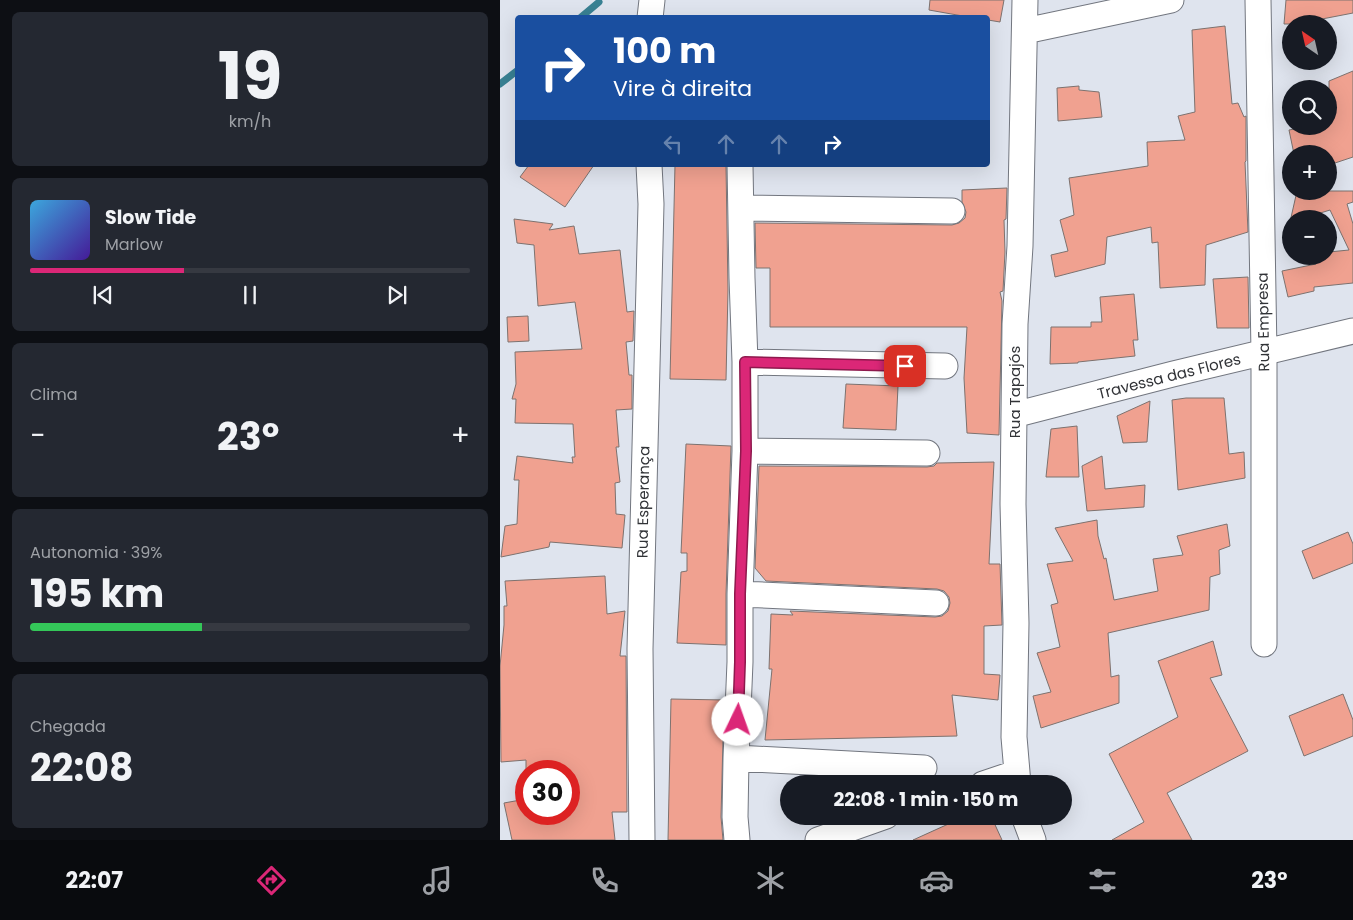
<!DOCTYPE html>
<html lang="pt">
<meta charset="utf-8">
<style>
:root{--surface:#171b24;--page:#242831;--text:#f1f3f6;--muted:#9ea1a6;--line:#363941;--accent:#db2777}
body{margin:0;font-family:Poppins,sans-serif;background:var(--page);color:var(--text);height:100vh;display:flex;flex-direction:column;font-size:19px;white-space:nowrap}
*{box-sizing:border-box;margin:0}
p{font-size:16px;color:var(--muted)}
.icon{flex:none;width:28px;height:28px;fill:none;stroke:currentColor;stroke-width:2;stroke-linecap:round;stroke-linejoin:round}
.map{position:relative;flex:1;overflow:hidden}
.details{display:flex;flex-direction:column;gap:12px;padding:12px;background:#0d0f14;width:500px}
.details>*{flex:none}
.banner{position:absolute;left:15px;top:15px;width:475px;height:152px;border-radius:5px;box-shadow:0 5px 20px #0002;background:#1a4fa0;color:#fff;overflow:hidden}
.needle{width:32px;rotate:326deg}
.buttons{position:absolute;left:782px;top:15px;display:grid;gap:10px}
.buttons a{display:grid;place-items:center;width:55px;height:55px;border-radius:50%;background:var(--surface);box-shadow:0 5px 20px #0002;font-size:25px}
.speed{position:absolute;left:15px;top:760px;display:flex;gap:10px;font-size:25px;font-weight:700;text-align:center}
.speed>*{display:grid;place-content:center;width:65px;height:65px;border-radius:50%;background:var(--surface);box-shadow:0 5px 20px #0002;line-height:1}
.speed .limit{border:8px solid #d22;background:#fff;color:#111}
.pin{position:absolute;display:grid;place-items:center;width:42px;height:42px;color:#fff;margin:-21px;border-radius:10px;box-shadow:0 2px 8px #0006}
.me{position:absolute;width:55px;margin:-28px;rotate:3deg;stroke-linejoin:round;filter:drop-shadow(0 0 4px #0008)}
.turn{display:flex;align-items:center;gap:18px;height:105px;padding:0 15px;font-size:22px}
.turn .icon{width:65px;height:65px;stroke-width:2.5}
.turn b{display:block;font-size:35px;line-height:42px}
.lanes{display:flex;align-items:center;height:48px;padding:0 15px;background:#0003;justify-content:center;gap:25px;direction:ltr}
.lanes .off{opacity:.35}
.big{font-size:38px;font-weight:700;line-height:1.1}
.details .card{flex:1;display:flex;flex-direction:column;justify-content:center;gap:8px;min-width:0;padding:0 18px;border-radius:8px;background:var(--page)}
.details .dial{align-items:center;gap:0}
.dial b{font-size:65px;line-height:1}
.song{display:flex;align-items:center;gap:15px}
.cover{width:60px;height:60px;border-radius:8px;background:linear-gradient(135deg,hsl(200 70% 55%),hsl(260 70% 35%))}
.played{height:5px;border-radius:2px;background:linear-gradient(90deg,var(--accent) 35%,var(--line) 35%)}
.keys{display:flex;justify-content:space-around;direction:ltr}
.heat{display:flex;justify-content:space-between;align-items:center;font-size:28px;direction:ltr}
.charge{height:8px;border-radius:4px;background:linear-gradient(90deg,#34c759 39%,var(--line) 0)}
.trip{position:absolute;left:280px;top:775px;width:292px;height:50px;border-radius:25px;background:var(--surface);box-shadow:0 5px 20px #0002;font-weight:700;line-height:50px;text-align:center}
.tab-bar{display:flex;height:80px;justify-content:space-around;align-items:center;background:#090b0e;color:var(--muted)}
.tab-bar .icon{width:35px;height:35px}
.tab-bar .on{color:var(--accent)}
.tab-bar b{font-size:22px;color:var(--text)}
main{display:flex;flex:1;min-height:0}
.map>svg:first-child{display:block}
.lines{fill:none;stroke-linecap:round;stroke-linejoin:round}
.stream{stroke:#398193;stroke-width:7}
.building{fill:#f0a190;stroke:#7d726f}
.minor-casing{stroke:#72767f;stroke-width:27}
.minor{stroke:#fff;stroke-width:25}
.route-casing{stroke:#8e194d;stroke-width:12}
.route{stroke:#db2777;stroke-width:9}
.labels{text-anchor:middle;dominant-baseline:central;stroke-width:5;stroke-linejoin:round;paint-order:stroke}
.street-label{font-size:15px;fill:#313337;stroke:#fff}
</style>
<main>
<section class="details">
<div class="card dial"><b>19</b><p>km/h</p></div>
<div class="card">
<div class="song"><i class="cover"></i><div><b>Slow Tide</b><p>Marlow</p></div></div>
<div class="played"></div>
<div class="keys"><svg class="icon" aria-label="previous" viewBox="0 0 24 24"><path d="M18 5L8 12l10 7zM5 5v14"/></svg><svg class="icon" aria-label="pause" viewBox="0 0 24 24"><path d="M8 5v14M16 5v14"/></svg><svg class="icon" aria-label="next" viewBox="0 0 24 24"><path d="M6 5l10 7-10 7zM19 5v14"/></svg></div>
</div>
<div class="card"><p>Clima</p>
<div class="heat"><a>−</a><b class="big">23°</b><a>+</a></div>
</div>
<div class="card"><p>Autonomia · 39%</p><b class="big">195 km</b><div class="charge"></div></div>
<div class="card"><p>Chegada</p><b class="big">22:08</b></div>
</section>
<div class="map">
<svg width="853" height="840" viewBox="0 0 853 840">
<rect width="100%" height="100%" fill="#dfe4ee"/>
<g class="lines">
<path class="stream" d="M80,18L99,2
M0,84L18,70"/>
</g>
<path class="building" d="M430,0H504L500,22L488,20V18H474L429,10Z
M786,0H853V13L822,19L821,24H784Z
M725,26L732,104L738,103L744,117L746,116V161L745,162L748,232L706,245L705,285L660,288L658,242L652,243L651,227L607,237L605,264L555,277L551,255L568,251L560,220L574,215L569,178L648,166L647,142L685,140L678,116L695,112L692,30Z
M853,71V157L829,165V154H794L789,130L811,126H829V81Z
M579,86V90L599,92L602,117L558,121L557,88Z
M29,165H94L65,207L20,177Z
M175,165L226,166L228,290L226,380L170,379Z
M507,188L506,219L504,220L505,252L503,291L500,292L502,301L499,435L467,433L464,378L467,327H270V268H256L255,223L452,225L459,223L465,218L466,212L462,202V190Z
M797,191H853V202L847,204L853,224V283L814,287V291L788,297L782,271L816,264L815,256H829V252L849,250L830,210L801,219H791L790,222Z
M14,219L53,224L49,230L74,226L79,254L120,250L127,312L134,311L133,341L126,342L129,375H132V409L116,410L119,447H116L120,482L115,483L116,514L125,515L122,548L50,542L49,547L1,557L5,526L17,524L19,480H14L17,456L73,463L72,457H75L73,424L15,423L16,399H12L16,384L15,352L82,349L75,302L38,306L34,245L17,243Z
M748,277L749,328H717L713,279Z
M634,294L638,340H633L635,356L578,362V363L550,364L551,327H591V322H602L600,297Z
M28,316L29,341L8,342L7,317Z
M346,384L398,386L396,430L343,428Z
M686,398H724L729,454L744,452L745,478L678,490L672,400Z
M650,401L647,442L623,443L617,416Z
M577,426L579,477H546L551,429Z
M186,444L231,446L226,594V645L177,643L181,572L187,571V553H181Z
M602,456L605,489L645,485L644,507L587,511L582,466Z
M494,462L489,564H500L502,625L484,626V674L500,675L498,700L452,695L457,736L265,740L272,669H269L271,614L293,615L290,611L435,617L442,616L448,611L450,603L449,597L444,591L437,589L266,581L255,568L259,466L427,467L434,466L437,463Z
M597,520L598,536L604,559L606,558L614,600L658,591L653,559L683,555L677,536L727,524L730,546L719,550L720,574L710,577L709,610L608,633L611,677L619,675V703L541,728L533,696L551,692L537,653L560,647L551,605L558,603L547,564L573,561L555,528Z
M848,532L853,544V563L813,579L802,551Z
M105,576L107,614L125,611L120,656H126L127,812H112L115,840H12L4,803L26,799V814H69V771H26V760L1,762L0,666L4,625V606H7L5,581Z
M713,641L722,675L710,678L748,751L667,793L692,840H612L644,822L609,754L678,717L658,661Z
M843,694L853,720V736L804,756L789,716Z
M171,699L224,700L221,817L223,840H168Z
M466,816H491L502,840H413Z"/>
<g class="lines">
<g class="minor-casing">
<path id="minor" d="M758,0L764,353V644
M150,18L152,0
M525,31L671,0
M242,208L452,211
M245,362L445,366
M514,415L673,374L853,331
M245,451L427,453
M240,594L436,603
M236,758L424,768
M483,784L516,773
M518,784L514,737L516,623L513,504L515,324L520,246L525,0
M524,816L533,840
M142,840L140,649L151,204L149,165
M237,840L235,817L236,758L240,662V594L245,451V362L242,278L240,165
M318,840L386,816"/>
</g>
<use href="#minor" class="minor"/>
</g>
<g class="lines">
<g class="route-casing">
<path id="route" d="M238,720L240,662V594L246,451L245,362L405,366"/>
</g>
<use href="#route" class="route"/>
</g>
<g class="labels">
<g class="street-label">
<text transform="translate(763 322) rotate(-91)">Rua Empresa</text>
<text transform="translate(669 376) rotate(-14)">Travessa das Flores</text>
<text transform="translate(514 392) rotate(-90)">Rua Tapajós</text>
<text transform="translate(143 502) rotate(-89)">Rua Esperança</text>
</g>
</g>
</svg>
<div class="buttons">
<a><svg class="needle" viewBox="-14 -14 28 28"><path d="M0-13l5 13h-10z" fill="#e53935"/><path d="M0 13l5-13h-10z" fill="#9ea1a6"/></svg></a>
<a><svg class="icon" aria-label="search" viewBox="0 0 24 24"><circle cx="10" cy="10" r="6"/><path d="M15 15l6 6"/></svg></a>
<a>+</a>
<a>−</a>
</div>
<div class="speed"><div class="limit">30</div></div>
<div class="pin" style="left:405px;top:366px;background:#d93025"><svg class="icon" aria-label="arrive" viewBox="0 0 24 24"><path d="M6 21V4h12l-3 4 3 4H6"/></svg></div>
<svg class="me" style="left:238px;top:720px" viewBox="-20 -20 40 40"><circle r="19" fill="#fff"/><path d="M0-13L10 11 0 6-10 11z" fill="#db2777"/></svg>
<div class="trip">22:08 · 1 min · 150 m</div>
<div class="banner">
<div class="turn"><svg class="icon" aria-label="right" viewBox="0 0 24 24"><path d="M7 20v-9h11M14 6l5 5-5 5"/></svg><div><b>100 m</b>Vire à direita</div></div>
<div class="lanes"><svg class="icon off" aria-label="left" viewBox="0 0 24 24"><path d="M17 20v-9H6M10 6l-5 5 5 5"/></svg><svg class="icon off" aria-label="ahead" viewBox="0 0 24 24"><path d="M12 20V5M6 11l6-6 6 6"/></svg><svg class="icon off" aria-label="ahead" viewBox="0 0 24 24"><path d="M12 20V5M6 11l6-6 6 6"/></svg><svg class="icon" aria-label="right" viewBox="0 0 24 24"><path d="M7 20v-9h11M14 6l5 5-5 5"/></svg></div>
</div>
</div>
</main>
<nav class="tab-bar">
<b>22:07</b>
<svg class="icon on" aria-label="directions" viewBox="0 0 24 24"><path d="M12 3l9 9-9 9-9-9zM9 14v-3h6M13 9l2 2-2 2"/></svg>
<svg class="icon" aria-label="music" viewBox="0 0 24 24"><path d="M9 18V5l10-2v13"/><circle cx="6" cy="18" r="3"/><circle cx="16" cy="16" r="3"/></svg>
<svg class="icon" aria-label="phone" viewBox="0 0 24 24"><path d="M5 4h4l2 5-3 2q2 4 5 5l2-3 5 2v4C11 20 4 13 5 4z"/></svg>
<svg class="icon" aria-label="climate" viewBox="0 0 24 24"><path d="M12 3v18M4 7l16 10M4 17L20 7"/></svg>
<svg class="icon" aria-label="car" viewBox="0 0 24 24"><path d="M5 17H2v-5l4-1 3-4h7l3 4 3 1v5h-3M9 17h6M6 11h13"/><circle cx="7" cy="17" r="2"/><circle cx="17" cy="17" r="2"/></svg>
<svg class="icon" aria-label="filters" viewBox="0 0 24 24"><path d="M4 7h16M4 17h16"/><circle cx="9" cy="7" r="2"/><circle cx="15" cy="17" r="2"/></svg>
<b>23°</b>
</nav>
